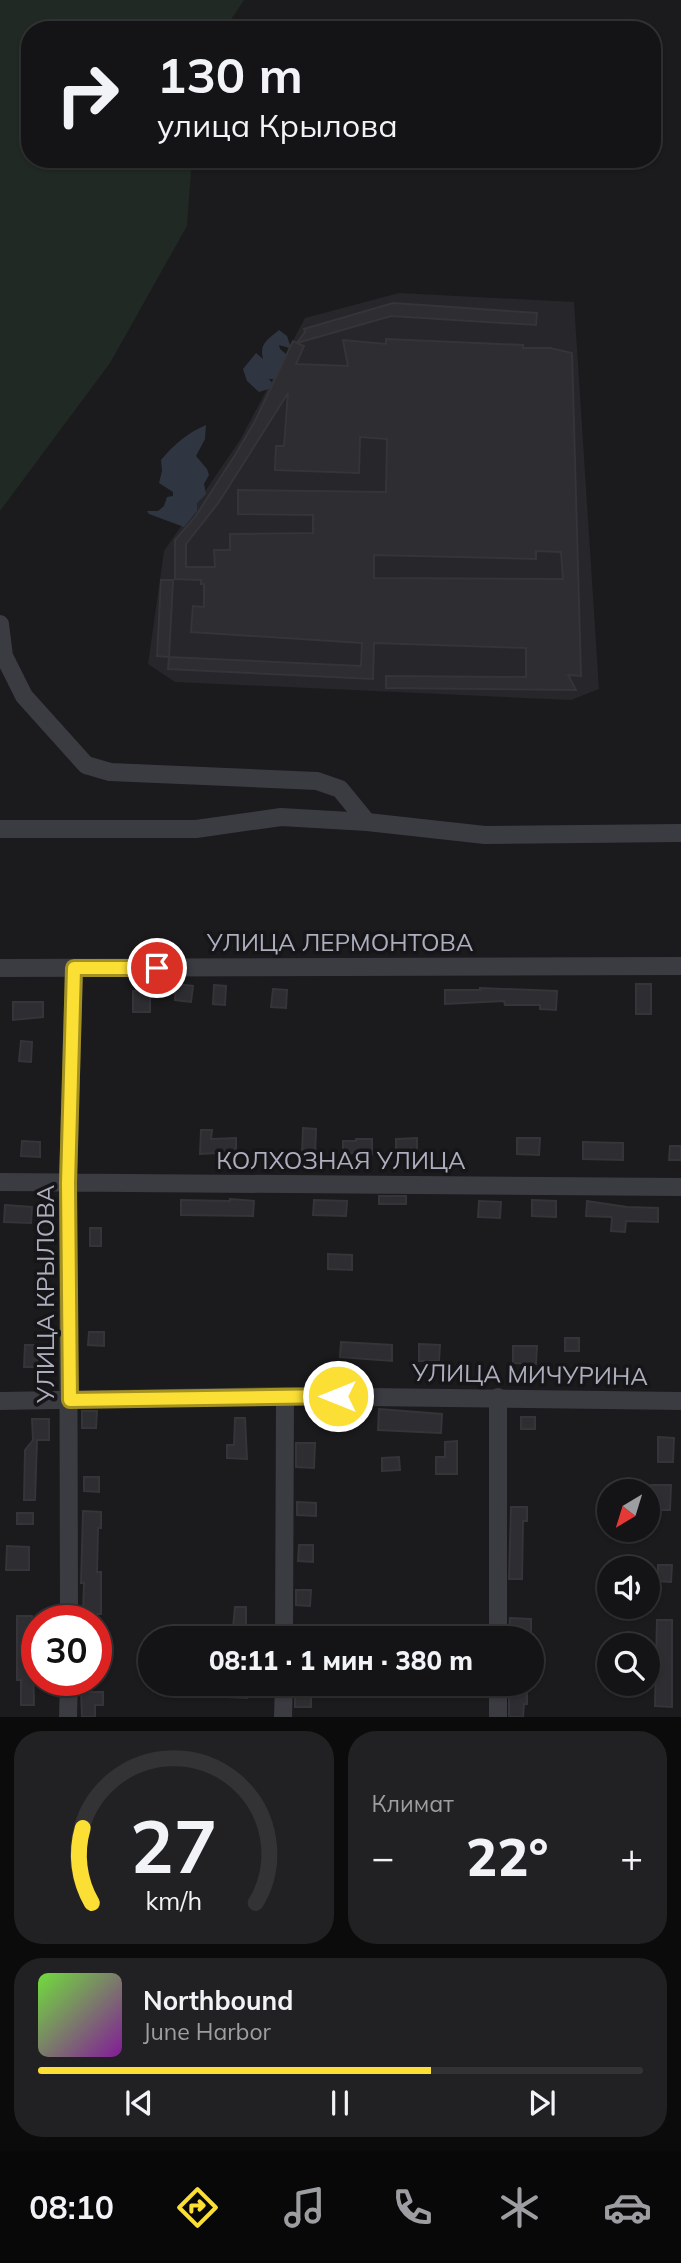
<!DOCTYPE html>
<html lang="ru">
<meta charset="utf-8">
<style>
:root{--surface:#141416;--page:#212123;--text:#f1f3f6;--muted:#9d9ea1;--line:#333335;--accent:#fbdf34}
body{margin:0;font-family:Mulish,sans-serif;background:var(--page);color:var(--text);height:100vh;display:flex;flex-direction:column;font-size:26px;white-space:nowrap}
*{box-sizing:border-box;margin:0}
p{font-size:23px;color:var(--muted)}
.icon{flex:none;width:38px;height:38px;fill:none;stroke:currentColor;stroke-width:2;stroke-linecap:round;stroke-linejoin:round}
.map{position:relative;height:1717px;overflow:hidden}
.drawer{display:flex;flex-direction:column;gap:14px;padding:14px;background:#0b0b0c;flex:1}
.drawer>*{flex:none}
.guide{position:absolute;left:21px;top:21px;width:640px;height:147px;border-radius:28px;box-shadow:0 2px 5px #0004,0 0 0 2px var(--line);background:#141416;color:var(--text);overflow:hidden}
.needle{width:46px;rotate:218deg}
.buttons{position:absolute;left:597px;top:1479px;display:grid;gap:14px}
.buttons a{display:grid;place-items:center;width:63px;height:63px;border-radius:50%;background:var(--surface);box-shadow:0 2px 5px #0004,0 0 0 2px var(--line);font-size:35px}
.speed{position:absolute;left:21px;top:1605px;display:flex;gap:14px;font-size:35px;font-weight:700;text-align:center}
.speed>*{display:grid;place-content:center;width:91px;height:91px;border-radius:50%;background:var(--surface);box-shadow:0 2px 5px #0004,0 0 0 2px var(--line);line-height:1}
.speed .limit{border:10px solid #d22;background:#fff;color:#111}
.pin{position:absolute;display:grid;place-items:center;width:60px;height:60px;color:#fff;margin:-30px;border:4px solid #fff;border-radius:50%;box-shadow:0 2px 7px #0007}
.me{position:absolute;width:77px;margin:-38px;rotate:270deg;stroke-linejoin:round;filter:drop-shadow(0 0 5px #0008)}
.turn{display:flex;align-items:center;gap:24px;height:147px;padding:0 21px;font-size:32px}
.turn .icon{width:91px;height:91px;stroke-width:2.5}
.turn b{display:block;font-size:49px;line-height:60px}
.big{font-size:52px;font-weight:800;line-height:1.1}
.drawer .card{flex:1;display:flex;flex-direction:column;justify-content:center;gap:10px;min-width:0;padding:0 24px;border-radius:28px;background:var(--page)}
.drawer .dial{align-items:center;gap:0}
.dial svg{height:182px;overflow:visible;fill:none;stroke:var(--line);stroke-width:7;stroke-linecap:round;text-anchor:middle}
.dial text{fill:var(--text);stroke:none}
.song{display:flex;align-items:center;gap:21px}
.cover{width:84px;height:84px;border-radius:10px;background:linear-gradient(135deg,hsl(100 70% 55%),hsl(290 70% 35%))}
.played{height:7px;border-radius:4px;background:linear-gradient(90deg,var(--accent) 65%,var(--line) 65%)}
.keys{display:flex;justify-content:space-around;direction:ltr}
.heat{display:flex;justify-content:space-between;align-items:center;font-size:38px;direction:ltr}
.drawer .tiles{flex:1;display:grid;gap:14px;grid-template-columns:1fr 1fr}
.card:last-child{grid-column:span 2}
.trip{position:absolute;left:138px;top:1626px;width:406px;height:70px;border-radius:35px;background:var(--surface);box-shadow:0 2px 5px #0004,0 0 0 2px var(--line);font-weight:800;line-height:70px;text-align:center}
.menu{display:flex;height:112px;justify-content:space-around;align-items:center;background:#080809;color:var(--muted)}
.menu .icon{width:49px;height:49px}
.menu .on{color:var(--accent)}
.menu b{font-size:32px;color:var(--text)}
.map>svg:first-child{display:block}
.built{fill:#27262a}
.green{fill:#202923}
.water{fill:#2f3642}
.building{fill:#2e2d31;stroke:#353439;stroke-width:2;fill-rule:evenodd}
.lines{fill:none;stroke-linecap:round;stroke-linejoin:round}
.minor{stroke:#3b3b42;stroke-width:18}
.route-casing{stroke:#a39122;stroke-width:18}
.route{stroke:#fbdf34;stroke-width:12}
.labels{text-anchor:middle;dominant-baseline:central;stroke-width:7;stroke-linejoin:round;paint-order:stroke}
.street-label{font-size:24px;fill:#acaebd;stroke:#161518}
</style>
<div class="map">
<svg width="681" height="1717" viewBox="0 0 681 1717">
<rect width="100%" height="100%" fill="#1b1a1d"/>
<path class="built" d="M399,293L574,302L599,689L571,700L175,682L148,664L164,551L240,440L305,318Z"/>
<path class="green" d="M0,0H244L224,30H30V159H192L187,226L110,363L0,511Z"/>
<path class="water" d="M279,330L287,336L290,345L289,348L279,345L280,349L286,354L275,379H269L272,383L269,389L259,392L247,381L243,369L256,353L263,359C259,344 267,340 279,330Z
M206,425L205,439L196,456L207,469L209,475L204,484L206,494L197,503V511L184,527L149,514L147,511H158L164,506L167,497L173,496V492L159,483L162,471L161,460C173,445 189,432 206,425Z"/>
<path class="building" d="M393,303L537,313L536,325L391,316L297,343L304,346L296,364L348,366L343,340L386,344V339L523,345V348H550L572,353L581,676L568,675L576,690L386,688V676L526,677V648L374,643L373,679L168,669L169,657L361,666L362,643L191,632L193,606L204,607V584H201V580L175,579V540L195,517L235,455L255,421L293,341L297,343L305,332L304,329ZM288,393L284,446H276L275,470L359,473L360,437L387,439L386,492L238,490V514L313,515V533L230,534V550H214L215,567H186V544L219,502ZM536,551L561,552L563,579L374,578V555L536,559Z
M161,580H173L169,657L157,656Z
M176,984L193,986L191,1002L175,1000Z
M636,984H651V1014H636Z
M214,985L226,986L225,1005L213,1004Z
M480,988L557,991L556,1010L540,1009V1005H505L504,1001L445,1004V990H480Z
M273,989L287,990L286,1008L271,1007Z
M150,990V1012H133V991Z
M13,1002H43V1017L13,1020Z
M21,1041L32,1042L31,1062L19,1061Z
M303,1128L316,1129L315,1154L302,1153Z
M201,1130H212L211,1139L236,1138V1152L200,1154Z
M417,1138V1153H396V1139Z
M517,1138H540L539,1155L517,1154Z
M356,1139H372V1154L343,1153V1141H356Z
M22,1141L40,1142V1157L21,1156Z
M583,1142L623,1143V1160L583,1159Z
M670,1146H681V1160H669Z
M379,1196H406V1204H379Z
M230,1199L254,1201L253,1216L181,1215V1200L230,1201Z
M314,1200L347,1201L346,1216L313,1215Z
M532,1200L556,1201V1217L532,1216Z
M479,1201L501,1202L500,1218L478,1217Z
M587,1201L627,1207L658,1208V1222L626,1221L625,1232L611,1231L612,1217L586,1216Z
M5,1205L32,1207L31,1223L4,1222Z
M90,1228H101V1246H90Z
M328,1254L352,1255V1270L328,1269Z
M89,1332H104V1346L88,1345Z
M565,1338H579V1351H565Z
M341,1342L392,1345V1361L340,1357Z
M419,1344L440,1345L439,1361H419Z
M25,1345H38L37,1367H24Z
M513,1346H537L536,1364L513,1363Z
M379,1409L442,1414L441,1433L378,1430Z
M82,1411H97L96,1428H82Z
M521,1417H535V1429H521Z
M235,1418H245L247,1459L227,1458V1445H234Z
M32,1419H49V1440H37L35,1500H24L25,1450L33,1440Z
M658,1437L674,1438L673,1462H658Z
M457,1441V1474H436V1457H445V1442Z
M296,1443H315L314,1468L296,1467Z
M399,1457L400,1470L382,1471V1458Z
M84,1477H99V1492L84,1491Z
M648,1485H671L670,1510H648Z
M297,1502L316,1503V1516L297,1515Z
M511,1507H527V1521H523L522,1579H509Z
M83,1511L101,1512V1528H98L97,1572H101V1614H83L84,1583H81Z
M17,1513H33V1524H17Z
M299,1545H313V1562L298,1561Z
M7,1546L29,1547V1570H6Z
M658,1565H672L671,1582L658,1581Z
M296,1590H311L310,1606L296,1605Z
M235,1607H246V1628L264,1629V1638H232Z
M17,1616H32L34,1705H21V1680H17Z
M510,1618L531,1619V1633H509Z
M657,1620H672V1707L655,1706Z
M227,1684L247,1685V1698L227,1697Z
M295,1684H311V1707H295Z
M509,1688H527V1704H524L523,1717H509Z
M81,1692H103V1705H95V1717H82Z"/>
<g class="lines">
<path class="minor" d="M0,624L4,656L24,696L86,765L110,772L317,781L340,789L367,822
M0,829H196L281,817L367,822L485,835L681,833
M0,968L681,966
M0,1182L681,1187
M0,1401L285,1396L681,1401
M69,1620L68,1183L74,968
M284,1638L285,1396
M498,1638V1397
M68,1717L69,1680
M283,1717L284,1684
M498,1717V1684"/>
</g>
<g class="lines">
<g class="route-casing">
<path id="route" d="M157,968H74L68,1183L70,1400L338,1396"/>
</g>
<use href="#route" class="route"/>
</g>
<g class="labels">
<g class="street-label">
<text x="340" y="942">УЛИЦА ЛЕРМОНТОВА</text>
<text x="341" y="1160">КОЛХОЗНАЯ УЛИЦА</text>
<text transform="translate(45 1294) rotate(-90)">УЛИЦА КРЫЛОВА</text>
<text transform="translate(530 1374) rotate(1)">УЛИЦА МИЧУРИНА</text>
</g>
</g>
</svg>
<div class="buttons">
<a><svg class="needle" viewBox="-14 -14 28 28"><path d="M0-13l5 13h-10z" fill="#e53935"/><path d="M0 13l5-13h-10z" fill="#9d9ea1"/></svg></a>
<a><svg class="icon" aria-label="sound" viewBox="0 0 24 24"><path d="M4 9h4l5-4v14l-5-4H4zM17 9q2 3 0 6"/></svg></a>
<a><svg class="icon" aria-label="search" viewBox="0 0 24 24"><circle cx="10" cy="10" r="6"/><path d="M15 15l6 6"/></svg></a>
</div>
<div class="speed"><div class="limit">30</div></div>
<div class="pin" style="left:157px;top:968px;background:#d93025"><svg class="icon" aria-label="arrive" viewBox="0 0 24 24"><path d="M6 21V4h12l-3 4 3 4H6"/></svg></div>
<svg class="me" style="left:338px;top:1396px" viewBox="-20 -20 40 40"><circle r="17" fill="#fbdf34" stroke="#fff" stroke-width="3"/><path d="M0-11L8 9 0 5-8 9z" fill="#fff"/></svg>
<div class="trip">08:11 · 1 мин · 380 m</div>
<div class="guide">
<div class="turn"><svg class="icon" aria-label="right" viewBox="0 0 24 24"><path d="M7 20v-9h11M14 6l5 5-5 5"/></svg><div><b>130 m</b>улица Крылова</div></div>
</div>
</div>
<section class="drawer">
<div class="tiles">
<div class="card dial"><svg viewBox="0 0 100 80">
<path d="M14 69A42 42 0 1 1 86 69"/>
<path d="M14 69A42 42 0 0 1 10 36" stroke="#fbdf34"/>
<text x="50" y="56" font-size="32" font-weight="700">27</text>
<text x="50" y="72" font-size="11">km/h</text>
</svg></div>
<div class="card"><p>Климат</p>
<div class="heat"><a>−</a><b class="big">22°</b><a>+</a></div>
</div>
<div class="card">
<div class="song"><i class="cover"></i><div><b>Northbound</b><p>June Harbor</p></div></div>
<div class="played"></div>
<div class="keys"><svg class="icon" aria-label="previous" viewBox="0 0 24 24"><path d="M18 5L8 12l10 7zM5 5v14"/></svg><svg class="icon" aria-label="pause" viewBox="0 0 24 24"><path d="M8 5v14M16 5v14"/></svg><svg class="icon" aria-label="next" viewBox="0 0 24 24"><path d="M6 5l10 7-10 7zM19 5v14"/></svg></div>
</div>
</div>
</section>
<nav class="menu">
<b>08:10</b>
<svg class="icon on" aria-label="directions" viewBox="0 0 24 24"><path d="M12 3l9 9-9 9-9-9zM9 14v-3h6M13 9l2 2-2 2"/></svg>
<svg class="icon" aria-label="music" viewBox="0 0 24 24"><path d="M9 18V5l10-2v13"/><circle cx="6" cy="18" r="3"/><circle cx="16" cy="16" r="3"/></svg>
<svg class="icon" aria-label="phone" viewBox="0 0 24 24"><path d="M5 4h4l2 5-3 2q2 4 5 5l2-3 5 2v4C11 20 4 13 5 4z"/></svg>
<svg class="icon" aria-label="climate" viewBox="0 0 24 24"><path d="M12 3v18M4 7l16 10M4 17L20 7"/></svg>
<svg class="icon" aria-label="car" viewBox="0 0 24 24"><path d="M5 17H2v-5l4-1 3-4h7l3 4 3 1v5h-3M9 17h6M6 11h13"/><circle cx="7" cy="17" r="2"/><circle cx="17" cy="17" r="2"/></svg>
</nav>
